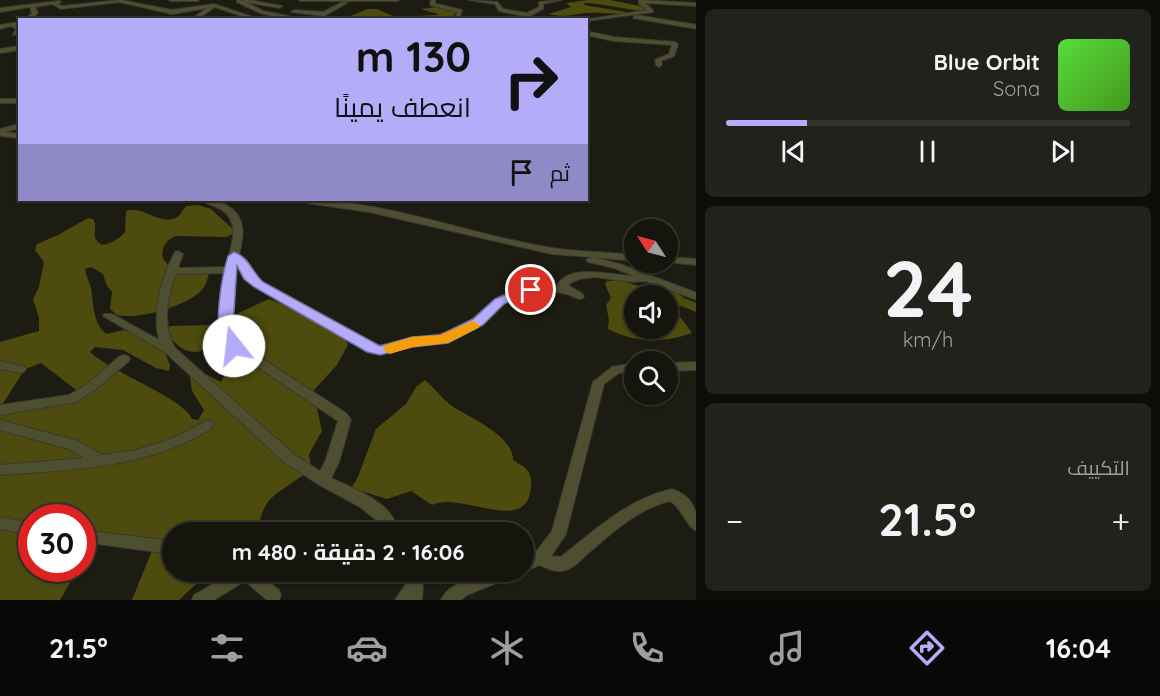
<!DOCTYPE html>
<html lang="ar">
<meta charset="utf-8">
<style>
:root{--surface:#15150e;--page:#22221c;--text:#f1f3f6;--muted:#9d9f9e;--line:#34342e;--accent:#b4acf9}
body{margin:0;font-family:Quicksand,Cairo,sans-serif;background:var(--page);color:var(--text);direction:rtl;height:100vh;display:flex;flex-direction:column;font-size:22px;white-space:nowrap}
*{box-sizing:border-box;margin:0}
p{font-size:20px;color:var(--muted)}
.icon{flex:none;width:33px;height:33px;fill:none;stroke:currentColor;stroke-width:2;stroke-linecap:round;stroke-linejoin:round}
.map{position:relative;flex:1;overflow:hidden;direction:ltr}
.drawer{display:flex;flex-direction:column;gap:9px;padding:9px;background:#0c0c08;width:464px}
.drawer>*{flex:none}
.banner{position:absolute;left:18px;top:18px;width:570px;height:183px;border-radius:0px;box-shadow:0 2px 4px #0004,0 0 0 2px var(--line);direction:rtl;background:#b4acf9;color:#111;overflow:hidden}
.needle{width:39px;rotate:306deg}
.fabs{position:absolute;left:624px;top:219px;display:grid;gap:12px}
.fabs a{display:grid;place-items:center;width:54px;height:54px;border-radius:50%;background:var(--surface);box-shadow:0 2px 4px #0004,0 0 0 2px var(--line);font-size:30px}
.speed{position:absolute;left:18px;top:504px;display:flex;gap:12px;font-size:30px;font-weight:700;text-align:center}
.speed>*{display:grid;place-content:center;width:78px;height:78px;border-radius:50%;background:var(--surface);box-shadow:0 2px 4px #0004,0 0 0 2px var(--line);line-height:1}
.speed .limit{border:9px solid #d22;background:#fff;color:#111}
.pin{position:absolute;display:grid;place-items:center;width:51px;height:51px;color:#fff;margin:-26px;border:3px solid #fff;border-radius:50%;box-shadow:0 2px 6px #0007}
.me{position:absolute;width:66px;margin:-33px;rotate:344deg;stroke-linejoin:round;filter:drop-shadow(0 0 4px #0008)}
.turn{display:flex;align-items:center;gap:21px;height:126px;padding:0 18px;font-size:27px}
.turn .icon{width:78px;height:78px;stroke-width:2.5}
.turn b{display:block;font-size:42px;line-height:51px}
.then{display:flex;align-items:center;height:57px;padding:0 18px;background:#0003;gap:12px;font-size:22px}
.big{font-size:45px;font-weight:700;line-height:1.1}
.drawer .tile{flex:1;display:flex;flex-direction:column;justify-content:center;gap:9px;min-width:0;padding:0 21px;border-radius:9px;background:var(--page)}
.drawer .dial{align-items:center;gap:0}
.dial b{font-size:78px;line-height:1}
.song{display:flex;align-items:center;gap:18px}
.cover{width:72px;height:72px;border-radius:9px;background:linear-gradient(135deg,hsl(110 70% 55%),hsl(100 70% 35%))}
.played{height:6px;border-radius:3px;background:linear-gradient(90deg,var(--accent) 20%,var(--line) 20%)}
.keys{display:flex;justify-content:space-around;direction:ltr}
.heat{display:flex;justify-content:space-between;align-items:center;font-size:33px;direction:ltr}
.trip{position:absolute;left:162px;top:522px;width:372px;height:60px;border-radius:30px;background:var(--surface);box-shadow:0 2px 4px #0004,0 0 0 2px var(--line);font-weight:700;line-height:60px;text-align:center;direction:rtl}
.tabs{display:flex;height:96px;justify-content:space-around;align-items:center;background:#080806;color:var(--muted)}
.tabs .icon{width:42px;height:42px}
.tabs .current{color:var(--accent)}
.tabs b{font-size:27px;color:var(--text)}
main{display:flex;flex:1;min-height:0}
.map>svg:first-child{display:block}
.forest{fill:#4d4b0d;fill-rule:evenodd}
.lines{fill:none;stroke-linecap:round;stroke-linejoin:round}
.minor-casing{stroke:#393930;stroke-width:2}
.minor{fill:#4e4e31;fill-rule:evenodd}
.route{fill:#b4acf9;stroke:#7570a2;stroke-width:1.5}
.slow{fill:#f59e0b}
</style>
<main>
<section class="drawer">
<div class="tile">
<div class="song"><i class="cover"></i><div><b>Blue Orbit</b><p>Sona</p></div></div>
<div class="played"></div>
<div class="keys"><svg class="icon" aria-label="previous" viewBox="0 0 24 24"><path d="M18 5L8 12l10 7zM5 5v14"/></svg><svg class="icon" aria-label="pause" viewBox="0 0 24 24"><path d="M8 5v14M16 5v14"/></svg><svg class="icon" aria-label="next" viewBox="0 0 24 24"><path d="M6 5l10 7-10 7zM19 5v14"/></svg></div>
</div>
<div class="tile dial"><b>24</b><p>km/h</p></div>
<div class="tile"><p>التكييف</p>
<div class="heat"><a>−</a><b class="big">21.5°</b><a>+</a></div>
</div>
</section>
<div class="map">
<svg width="697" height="600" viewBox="0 0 697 600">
<rect width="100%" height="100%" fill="#1c1c13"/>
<path class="forest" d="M588,0H610L645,7L649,10C638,13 602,3 585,3L584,5L632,13C617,15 603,12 588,13C572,14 565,18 549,14L571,7L566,3Z
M437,7L456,12L451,19L340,20L368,9H377L395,17L437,15L438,14L421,9Z
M198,205L211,209L236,232L227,237L176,236C166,239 159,251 164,260C168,266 175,270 180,274L209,273C208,278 206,285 202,290C187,306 139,320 117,315L110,309L112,292L107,286L103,274L91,267L85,269C86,276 89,281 91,288C94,305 92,321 106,334L124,330L142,338L165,353L170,365L169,371L156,368L123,350L95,347L90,352C112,373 184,398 192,419L198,420L204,410L192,391L190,377L205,374L221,382L232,360L231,355L215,346C209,347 201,352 195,352C183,352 171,341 167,331L170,326L212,325L269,299L298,310L345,339L348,345L337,365L313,391L322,431L309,454L311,468C299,481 273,492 266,505C261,514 259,524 255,532H172V572H209L179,600H132L153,548L93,540L83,559L82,518H32V568L78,569L60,600H0V342L39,331V318L33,299L39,287L44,262L35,250L37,244L58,235L88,218L93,219L95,223C96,232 91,239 102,245C112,243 118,240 125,232L126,211C144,204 159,227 177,217C182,214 182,210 186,206ZM41,363L80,393L0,408L25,369Z
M619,280L639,286H662L674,290L684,298L696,303V312L668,301V296H634V328H668V312L681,318L692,333C665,343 634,343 608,329L609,320L606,305L611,298L605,284L607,281Z
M425,380C435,388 442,399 452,406C470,418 513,435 513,460C522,466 530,468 531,480C533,541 463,490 432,505L411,491L387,499L351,488L357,479L376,429L406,404L416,387Z"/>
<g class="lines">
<g class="minor-casing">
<path id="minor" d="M121,0L172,10L214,4L262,20H253L215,7L196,20H190L207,8L172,14L119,2L61,9L52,4L35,7L38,13L31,20H25L32,13L30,7L0,12V8L59,1L61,2L57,4L62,6Z
M169,0H199L197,1H171Z
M237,0L244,1V0H249L282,6L280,8L246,2L263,11L289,16V20L260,13L237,2Z
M299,0H399L397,1H301Z
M431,0H435V3L437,4L462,10L459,20H454L457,12L430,5Z
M469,0L497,2L503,9L527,13L539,7V2L561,0L543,4V9L528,17L499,11L495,4Z
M639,0L697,3V6L645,3L653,10V12L586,21V20H584L647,10L639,4Z
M343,2L347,3L324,16L291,12L294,10L323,12Z
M635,15L697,25V29L633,18Z
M20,22V25H17L20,26V33L13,35L16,29L11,26L0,29V25Z
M586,31L614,37L675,42L678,44L674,56L661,61L662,65L659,67L656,65L655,60L669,54L672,45L614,41L586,35Z
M20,46V50L0,53V49Z
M0,99H20V103H0Z
M20,124V128L4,132L20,134V138L0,136V129Z
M201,200C217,198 239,207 242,226C244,235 241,246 239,255L262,282L375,345C386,346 396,342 407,339C427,335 445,336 464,325C475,318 483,309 493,301C511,287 537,284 559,286L558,284C571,263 614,276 634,276L614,268L588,262L586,260L591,257L552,254L369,212L307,203L303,200C386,200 470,235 552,248C579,252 607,252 634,255V261L592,257L620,264L697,293V300L646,281L631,282L595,277L579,279L568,284C572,290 580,290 584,296L583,298L579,299L567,294L550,291L522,295L504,303L477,326L458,337L442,342L377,353L368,351L254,286L236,263L231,316L232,339L346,413L351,420L339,462L331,478C350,487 385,500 394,520L390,532H376L379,522L360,507L318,484L285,463L166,353L103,316L104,314H112L159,340C152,311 161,278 175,252L178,251L183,254L178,268L226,267C230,248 242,224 222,210C215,206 207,204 201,200ZM225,273L220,326L223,344L338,421L325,462L320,471L295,455L175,348C162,324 167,299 176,274Z
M668,257L697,259V265L666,262Z
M124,355L128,356L130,359L128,362L95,390L76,402L0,415V405L69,395L87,384L120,356Z
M0,361L24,366L26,369L24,372L20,373L0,369Z
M697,362V370L668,371V363Z
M634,363V371L619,373L604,384L566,534L551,556L561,557C596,529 628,499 672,489C694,497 697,510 697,531C686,527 683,509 670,501C640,508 615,530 592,550C584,556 576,567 566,570C557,573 548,569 540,565L524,571V557L535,553L552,531L593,382L612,367Z
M0,420L78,441L102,455L136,450L160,443L182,434L207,420L212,422L213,425L212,428C148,469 73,469 0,475V465L84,458L69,449L0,430Z
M0,517L32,523V535L0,529Z
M82,530L172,541V554L82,542Z
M233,572H257L279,590L281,595L279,600H267L245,581L214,600H192L194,595Z
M402,572H418L423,586L422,600H395L406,584Z
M488,572H513L511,577L467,595L461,600H441C449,583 472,578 488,572Z"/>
</g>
<use href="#minor" class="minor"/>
</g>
<path class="route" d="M234,252C249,257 252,272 263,282L380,346L412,337L440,335L473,319L495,299L531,285L538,290L504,304L483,325L448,343L412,347L380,355L367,352L254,287L244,279L237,266L233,327L234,339L241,346L234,351L222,344C213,326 222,275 228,256Z"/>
<path class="slow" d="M473,321L480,325L478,328L448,343L413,347L390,354L383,349L385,345L412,337L440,335Z"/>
</svg>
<div class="fabs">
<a><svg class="needle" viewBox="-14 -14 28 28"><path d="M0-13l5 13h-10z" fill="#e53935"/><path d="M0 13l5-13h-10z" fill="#9d9f9e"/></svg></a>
<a><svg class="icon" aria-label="sound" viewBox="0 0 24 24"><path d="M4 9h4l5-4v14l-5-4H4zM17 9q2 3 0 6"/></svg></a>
<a><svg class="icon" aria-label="search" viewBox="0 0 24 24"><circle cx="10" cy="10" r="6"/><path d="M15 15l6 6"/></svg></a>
</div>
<div class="speed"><div class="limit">30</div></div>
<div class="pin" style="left:531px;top:290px;background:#d93025"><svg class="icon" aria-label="arrive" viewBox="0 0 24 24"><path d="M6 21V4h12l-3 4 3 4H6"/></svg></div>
<svg class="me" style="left:234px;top:346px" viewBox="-20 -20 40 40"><circle r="19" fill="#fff"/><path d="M0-13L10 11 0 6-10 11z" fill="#b4acf9"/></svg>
<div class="trip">16:06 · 2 دقيقة · 480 m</div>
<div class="banner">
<div class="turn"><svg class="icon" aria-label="right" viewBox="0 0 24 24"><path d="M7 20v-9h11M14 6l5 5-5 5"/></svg><div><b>130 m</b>انعطف يمينًا</div></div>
<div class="then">ثم<svg class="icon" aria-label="arrive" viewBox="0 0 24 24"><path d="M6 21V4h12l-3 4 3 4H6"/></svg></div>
</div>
</div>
</main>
<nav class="tabs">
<b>16:04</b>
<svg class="icon current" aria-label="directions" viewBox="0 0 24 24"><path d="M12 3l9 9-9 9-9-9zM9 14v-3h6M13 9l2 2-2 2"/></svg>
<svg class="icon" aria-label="music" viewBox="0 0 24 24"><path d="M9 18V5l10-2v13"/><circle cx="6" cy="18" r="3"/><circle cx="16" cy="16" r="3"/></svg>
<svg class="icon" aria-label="phone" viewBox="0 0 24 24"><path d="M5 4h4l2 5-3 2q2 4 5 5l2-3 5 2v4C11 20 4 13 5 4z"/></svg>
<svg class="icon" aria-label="climate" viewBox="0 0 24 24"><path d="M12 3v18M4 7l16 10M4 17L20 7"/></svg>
<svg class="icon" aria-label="car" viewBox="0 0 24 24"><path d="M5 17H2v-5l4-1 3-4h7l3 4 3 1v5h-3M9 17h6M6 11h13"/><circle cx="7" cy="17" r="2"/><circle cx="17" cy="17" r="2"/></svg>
<svg class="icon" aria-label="filters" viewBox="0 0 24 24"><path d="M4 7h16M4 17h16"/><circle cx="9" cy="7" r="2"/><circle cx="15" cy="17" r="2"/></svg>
<b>21.5°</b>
</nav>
